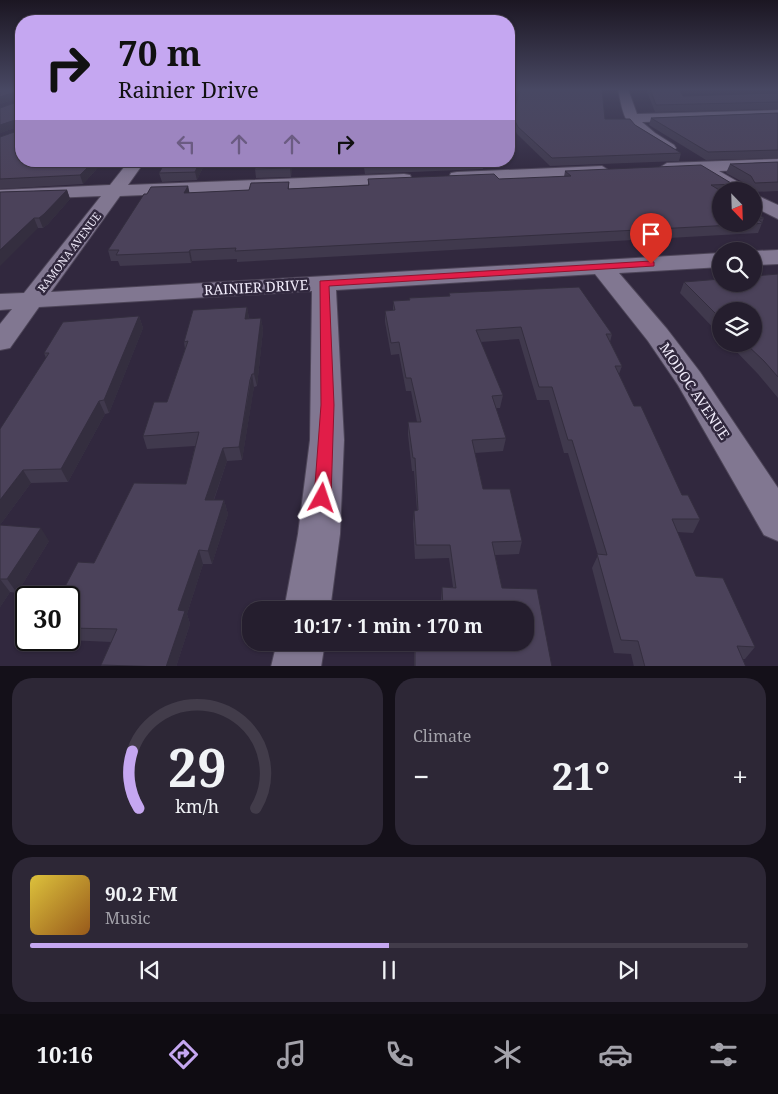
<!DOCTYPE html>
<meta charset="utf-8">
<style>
:root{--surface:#251e2e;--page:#2d2736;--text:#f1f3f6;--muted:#a3a2aa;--line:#423c4a;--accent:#c5a7f1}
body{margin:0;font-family:"Noto Serif",serif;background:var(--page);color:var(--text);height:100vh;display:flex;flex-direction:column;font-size:19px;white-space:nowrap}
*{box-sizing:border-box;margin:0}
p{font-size:16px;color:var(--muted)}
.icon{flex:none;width:28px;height:28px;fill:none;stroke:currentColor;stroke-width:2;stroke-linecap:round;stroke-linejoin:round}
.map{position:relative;height:666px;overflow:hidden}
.side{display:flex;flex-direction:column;gap:12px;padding:12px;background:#141019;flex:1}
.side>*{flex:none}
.banner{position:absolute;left:15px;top:15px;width:500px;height:152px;border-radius:20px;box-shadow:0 1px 4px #0004,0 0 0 1px var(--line);background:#c5a7f1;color:#111;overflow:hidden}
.needle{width:32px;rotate:157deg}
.tools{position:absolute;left:712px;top:182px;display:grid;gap:10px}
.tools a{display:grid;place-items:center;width:50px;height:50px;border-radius:50%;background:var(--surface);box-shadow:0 1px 4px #0004,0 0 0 1px var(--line);font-size:25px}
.speed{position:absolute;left:15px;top:586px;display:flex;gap:10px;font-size:25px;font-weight:700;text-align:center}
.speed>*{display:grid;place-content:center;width:65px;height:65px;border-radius:50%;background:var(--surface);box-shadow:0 1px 4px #0004,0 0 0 1px var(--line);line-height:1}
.speed .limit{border:2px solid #111;border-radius:8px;background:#fff;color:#111}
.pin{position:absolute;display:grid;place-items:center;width:42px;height:42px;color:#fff;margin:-51px -21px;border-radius:50% 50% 50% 0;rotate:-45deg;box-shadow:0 0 5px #0007}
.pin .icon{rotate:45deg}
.me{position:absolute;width:55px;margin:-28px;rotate:5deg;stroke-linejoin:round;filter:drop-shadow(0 0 4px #0008)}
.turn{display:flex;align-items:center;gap:18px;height:105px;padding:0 20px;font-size:22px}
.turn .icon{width:65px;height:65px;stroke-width:2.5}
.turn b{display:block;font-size:35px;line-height:42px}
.lanes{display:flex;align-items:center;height:48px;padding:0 20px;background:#0003;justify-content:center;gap:25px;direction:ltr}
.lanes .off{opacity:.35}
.big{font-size:38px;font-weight:700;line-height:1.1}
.side .tile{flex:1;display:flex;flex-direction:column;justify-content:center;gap:8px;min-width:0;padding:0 18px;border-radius:20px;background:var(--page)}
.side .dial{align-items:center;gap:0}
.dial svg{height:130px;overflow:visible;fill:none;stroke:var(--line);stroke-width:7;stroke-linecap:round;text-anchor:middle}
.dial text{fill:var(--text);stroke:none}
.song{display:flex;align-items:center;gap:15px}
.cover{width:60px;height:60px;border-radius:8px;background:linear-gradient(135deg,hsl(50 70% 55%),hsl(30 70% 35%))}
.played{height:5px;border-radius:2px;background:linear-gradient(90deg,var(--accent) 50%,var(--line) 50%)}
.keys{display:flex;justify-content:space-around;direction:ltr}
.heat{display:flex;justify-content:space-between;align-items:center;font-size:28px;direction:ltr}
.side .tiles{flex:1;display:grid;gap:12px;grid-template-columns:1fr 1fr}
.tile:last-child{grid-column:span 2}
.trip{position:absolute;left:242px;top:601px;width:292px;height:50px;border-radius:20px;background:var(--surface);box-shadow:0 1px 4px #0004,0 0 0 1px var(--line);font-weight:700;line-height:50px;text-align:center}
.tab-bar{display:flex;height:80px;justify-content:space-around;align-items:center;background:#0f0c12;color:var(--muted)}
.tab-bar .icon{width:35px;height:35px}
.tab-bar .selected{color:var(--accent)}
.tab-bar b{font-size:22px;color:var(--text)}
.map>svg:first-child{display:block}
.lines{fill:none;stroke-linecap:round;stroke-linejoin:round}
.minor-casing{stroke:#4d4558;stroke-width:2}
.minor{fill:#817791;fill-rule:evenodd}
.wall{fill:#40394d}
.shaded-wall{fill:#342e3f}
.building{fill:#4b425a;stroke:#342e3f}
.route{fill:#e11d48;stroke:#92132f}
.labels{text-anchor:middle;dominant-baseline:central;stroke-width:5;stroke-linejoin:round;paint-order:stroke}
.far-street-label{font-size:11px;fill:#f1ecfb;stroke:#31283e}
.street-label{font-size:14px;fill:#f1ecfb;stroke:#31283e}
</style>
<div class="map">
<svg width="778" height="667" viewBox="0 0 778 667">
<rect width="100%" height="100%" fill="#31283e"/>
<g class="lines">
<g class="minor-casing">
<path id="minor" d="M618,89H628L637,114L778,110V118L642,122L655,133L674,145L676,148L674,151L669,152C653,149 634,133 626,119C622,111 620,99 618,89Z
M778,159V169L719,171L747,187L750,191H729L698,172L667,173L659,168L667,163Z
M129,161H145L128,185L404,174L410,175L412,179L410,183L404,184L120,196L51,292L721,253V267L619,273L667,329L700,372L778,488V541L764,535L678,385L648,341L595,274L336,290L344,440L340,534L330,610H284L298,534L310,440L312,291L39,307L10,348L0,350V324L12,309L0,310V294L24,293L101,196L0,200V190L110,185Z
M602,166L610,171L608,174L457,182L451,181L449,177L451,173L457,172Z
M754,194L778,205V219L754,207Z
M778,250V264L754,265V251Z
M277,642H325L321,667H271Z"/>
</g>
<use href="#minor" class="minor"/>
</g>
<path class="wall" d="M21,89L104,161L83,184L0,189V137L20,130V126L0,133L20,101V97L0,104Z
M646,89H679L683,96L778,93V109L655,112Z
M778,113V158L706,160L649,125L651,118Z
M512,115L605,119L635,125L681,153L679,161L550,166L517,134L511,122Z
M166,161H206L197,180L162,182L159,173Z
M293,161L291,177L256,178L255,169Z
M363,161H484L483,169L365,174Z
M778,162V191L754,192V191H751L748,185L726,173L730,164Z
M565,171L738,184L735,191H721L764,218L758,233L237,262V259L192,261L191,263L120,266L118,261H111L108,250L188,186L189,193L249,190L289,182V189L368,185V179H499L564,177Z
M67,190L70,199L48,224L43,228H38L0,192Z
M778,274V398L758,374L729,344H754L721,311V336L680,293L684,282Z
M449,293L612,334L610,342L622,366L619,374L634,406L682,495L700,519L693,533L677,532L696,576L755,647L745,659H743L746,667H634L631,654L614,653L592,568L598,555L568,453H564L549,400H537L519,339L481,342L503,395L500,408H496L506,438L503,451L475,453L483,489L522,541L519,554L495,555L502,588L552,667H414V642H526L441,608V600L442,587H453L449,558L415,559L413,524L414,511H417L414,471H412L408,435V422H417L411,391H406L399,354L391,355L385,322V311L393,310V301L409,300V298L449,296Z
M247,307L249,318H261L263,330L257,386L254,387L253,392L242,460L227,461L214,500H224L228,514L212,564H203L187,614L190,624L176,667H102L101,665L111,642L68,640L69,598L94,563L186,484L195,446L147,449L143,436L167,402L185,349L184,342Z
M139,316L143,328L109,413L105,414L68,482L31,483L0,525L46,358L44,353Z
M0,525L49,541L17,593L10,592L0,607Z"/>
<path class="shaded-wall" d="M18,91L20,97L0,104V97Z
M18,119L20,126L0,133V125Z
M94,161H104L83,184L80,175Z
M200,161H206L197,180L195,172Z
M291,161H293L291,177L290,168Z
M188,186L190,195L184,193Z
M67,190L70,199L48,224L43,228L39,218Z
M34,218L38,228L0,266V250Z
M190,250L192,261L191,263L189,252Z
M247,307L249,319H245Z
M139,316L143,328L109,413L104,400Z
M261,318L263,330L257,386L254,374Z
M252,374L254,387L242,460L239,447Z
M99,401L105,414L68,482L61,469Z
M223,448L227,461L209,513L205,500Z
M23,470L31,483L0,525V500Z
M224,500L228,514L212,564L208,551Z
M41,528L49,541L17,593L7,579Z
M199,550L203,564L187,614L190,624L176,667H166L178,610Z
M0,579L10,592L0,607Z"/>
<path class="building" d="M0,89H21V161H94L80,175L0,179V137L20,130V121L18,119L0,125V108L20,101V93L18,91L0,97Z
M521,89H602L605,119H630L635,125L681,153L552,158L518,127L512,115Z
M650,89H679L683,96L778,93V102L656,105Z
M778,113V150L708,152L651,118Z
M166,161H200L195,172L159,173Z
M256,161H291L290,168L255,169Z
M364,161H466L365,165Z
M778,162V182L755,183L751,176L730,164Z
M701,165L731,183L738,184L711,185L721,191V224H752L235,251L236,248L190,250L189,252L116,255L119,250H108L144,194H147L151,187L188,186L184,193L249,190L251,183L289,182L288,189L369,185L368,179L494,174L499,179L571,176L565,171Z
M67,190L44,214L39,218H34L0,250V192Z
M754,211L764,218H755L763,223L754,224Z
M778,274V377L764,361L746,344H754V311H721V319L684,282L721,279V284H754V276Z
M579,287L612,334H606L622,366H615L634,406H641L682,495H688L700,519H672L696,576L723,578L755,647L737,646L746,667H645L638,641L621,640L597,554L607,555L572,440H568L552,387H539L521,327L476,330L503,395L492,396L506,438L472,440L483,489H510L522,541L492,542L502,588L537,589L552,667H415V642H526V610H415V607L443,608L442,587L456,588L450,545H416L414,511L418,510L415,458H413L408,422H421L411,378H406L399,342L391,343L385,311L395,310L393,301L410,300L409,298L450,296L449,293Z
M247,307L245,319L261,318L254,374H252L250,380L239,447L223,448L205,500H224L208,551L199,550L178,610L185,611L166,667L101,665L117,629L69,628V598H59L78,562L94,563L134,483L186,484L199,432L143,436L154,402H167L188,341L184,342L193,310Z
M139,316L104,400L99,401L61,469L23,470L0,500V429L49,353H44L63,322Z
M0,525L41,528L7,579H0Z"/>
<linearGradient id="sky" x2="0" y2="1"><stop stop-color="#1b1622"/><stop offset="0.49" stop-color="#484863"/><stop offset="1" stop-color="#484863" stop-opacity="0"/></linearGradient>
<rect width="778" height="183" fill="url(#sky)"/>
<path class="route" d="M651,261L654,262V266L329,286L334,405L331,498L328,503L322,505L317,503L314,498L321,405L320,281Z"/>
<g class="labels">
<g class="far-street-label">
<text transform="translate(69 252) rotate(-53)">RAMONA AVENUE</text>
</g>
<g class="street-label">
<text transform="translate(256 287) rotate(-3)">RAINIER DRIVE</text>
<text transform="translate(695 391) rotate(56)">MODOC AVENUE</text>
</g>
</g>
</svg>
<div class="tools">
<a><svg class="needle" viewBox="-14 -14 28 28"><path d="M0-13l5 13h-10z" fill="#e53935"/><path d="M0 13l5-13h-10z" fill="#a3a2aa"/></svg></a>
<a><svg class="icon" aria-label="search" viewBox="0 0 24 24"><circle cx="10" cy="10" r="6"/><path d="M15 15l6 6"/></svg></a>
<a><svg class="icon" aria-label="layers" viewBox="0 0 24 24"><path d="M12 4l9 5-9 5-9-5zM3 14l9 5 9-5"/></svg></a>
</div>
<div class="speed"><div class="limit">30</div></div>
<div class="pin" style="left:651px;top:264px;background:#d93025"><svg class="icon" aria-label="arrive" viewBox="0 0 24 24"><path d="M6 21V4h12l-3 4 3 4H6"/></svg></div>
<svg class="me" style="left:322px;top:498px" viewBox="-20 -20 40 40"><path d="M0-17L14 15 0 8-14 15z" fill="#e11d48" stroke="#fff" stroke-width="4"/></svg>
<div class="trip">10:17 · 1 min · 170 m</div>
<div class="banner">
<div class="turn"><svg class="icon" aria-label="right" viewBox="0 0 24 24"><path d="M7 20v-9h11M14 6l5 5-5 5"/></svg><div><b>70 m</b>Rainier Drive</div></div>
<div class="lanes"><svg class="icon off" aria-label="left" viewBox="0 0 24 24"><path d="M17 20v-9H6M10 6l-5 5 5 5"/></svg><svg class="icon off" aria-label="ahead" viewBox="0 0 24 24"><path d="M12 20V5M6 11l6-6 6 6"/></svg><svg class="icon off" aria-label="ahead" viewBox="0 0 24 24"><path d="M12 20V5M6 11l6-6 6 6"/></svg><svg class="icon" aria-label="right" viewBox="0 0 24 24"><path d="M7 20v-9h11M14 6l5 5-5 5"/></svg></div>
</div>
</div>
<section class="side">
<div class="tiles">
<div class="tile dial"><svg viewBox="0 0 100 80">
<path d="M14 69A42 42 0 1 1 86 69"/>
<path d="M14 69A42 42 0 0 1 10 34" stroke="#c5a7f1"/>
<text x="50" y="56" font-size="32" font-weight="700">29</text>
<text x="50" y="72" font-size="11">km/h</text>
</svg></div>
<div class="tile"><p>Climate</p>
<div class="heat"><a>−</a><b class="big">21°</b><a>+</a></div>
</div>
<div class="tile">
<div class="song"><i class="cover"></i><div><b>90.2 FM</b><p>Music</p></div></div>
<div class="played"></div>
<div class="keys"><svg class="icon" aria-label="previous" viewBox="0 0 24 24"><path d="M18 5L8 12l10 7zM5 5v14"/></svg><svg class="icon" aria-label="pause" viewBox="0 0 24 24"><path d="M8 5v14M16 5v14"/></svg><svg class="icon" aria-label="next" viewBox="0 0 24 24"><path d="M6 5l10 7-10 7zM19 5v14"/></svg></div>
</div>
</div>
</section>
<nav class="tab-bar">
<b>10:16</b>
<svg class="icon selected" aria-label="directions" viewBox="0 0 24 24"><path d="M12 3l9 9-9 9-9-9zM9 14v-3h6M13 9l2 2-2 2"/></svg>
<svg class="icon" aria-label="music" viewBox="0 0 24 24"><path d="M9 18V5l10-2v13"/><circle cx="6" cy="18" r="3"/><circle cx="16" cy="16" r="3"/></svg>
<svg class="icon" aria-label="phone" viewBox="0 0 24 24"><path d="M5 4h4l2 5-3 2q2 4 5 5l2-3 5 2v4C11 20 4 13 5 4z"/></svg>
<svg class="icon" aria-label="climate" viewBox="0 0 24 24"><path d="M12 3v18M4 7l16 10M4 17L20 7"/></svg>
<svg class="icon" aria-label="car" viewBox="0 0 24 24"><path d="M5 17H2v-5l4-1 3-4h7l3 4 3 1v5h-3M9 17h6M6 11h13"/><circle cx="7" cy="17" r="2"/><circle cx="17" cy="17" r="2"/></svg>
<svg class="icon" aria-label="filters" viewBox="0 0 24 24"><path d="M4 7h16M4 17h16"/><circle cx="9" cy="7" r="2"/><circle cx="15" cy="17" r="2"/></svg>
</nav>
